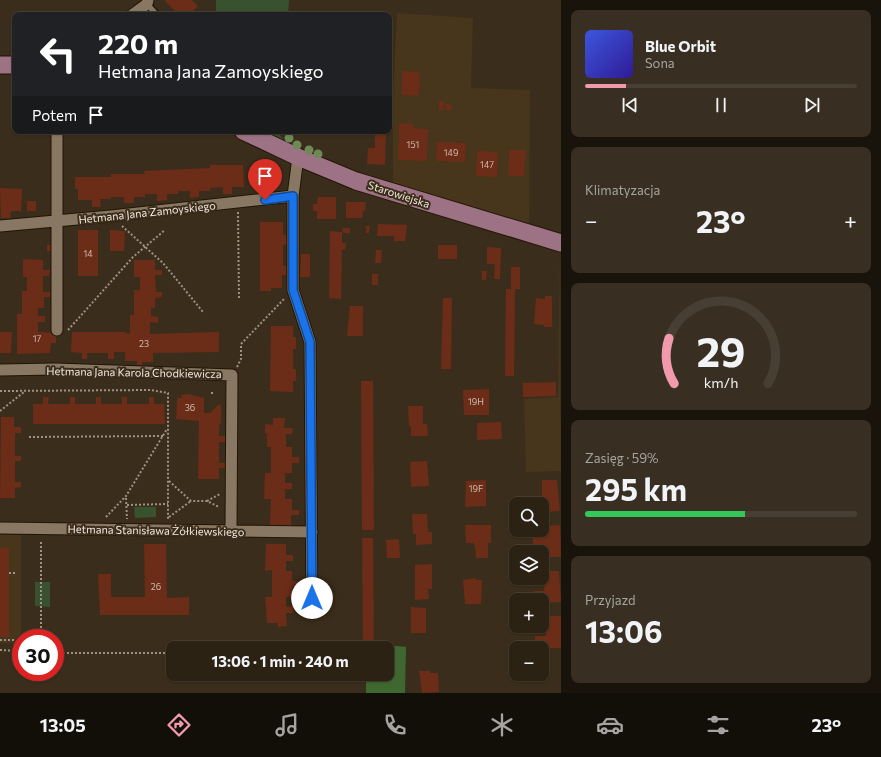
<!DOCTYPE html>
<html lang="pl">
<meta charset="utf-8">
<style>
:root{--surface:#2c2214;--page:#382f22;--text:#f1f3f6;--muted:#a6a4a0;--line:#483f34;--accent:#f29aad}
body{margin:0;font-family:Commissioner,sans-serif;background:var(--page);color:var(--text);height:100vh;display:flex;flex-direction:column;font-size:15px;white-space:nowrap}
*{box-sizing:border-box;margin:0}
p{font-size:13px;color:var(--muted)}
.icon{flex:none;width:22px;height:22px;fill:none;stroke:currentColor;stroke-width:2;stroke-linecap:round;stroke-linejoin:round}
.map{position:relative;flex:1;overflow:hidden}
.side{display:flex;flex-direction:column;gap:10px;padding:10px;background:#18130b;width:320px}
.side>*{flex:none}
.guide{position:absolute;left:12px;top:12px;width:380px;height:122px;border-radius:8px;box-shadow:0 1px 3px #0004,0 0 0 1px var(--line);background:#202124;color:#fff;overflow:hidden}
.tools{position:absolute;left:509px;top:497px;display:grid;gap:8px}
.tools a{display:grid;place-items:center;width:40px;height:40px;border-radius:8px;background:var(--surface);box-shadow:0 1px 3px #0004,0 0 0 1px var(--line);font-size:20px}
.speed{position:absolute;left:12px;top:629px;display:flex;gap:8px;font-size:20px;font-weight:700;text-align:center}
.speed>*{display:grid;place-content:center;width:52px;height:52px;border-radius:50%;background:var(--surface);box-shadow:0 1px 3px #0004,0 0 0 1px var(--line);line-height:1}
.speed .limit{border:6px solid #d22;background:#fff;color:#111}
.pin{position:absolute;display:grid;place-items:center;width:34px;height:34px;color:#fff;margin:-41px -17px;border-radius:50% 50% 50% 0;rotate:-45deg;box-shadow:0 0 4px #0007}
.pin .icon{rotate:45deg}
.me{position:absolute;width:44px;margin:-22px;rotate:0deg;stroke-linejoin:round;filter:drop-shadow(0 0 3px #0008)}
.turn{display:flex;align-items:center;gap:14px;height:84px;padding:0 20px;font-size:18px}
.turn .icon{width:52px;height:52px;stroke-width:2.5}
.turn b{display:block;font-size:28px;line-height:34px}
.then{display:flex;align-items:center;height:38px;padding:0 20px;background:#0003;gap:8px;font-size:15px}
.big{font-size:30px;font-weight:700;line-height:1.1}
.side .widget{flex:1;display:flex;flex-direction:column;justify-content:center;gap:6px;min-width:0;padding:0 14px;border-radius:8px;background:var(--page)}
.side .dial{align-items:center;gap:0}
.dial svg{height:104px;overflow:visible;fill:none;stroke:var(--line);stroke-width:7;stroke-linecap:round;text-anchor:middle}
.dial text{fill:var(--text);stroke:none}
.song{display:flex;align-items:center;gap:12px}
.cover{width:48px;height:48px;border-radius:6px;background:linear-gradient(135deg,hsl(230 70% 55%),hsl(250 70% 35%))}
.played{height:4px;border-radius:2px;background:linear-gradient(90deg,var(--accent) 15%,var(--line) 15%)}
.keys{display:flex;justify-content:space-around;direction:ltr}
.heat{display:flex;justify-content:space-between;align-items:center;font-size:22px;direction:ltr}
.charge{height:6px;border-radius:3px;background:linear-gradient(90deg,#34c759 59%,var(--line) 0)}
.trip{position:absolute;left:166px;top:641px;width:228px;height:40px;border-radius:8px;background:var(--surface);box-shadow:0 1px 3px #0004,0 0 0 1px var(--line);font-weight:700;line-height:40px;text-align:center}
.tabs{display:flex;height:64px;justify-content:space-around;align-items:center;background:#120e08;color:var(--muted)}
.tabs .icon{width:28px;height:28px}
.tabs .current{color:var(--accent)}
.tabs b{font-size:18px;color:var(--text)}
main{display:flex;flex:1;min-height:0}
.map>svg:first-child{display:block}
.built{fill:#47351c}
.green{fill:#38522f}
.forest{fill:#3f6831}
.building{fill:#6b2d17}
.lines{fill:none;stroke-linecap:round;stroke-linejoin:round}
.lane-casing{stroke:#221504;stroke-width:8}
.street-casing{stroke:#221504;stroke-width:13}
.primary-casing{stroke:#221504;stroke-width:19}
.path{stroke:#9d9283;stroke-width:2;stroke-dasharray:2 2;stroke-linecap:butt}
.lane{stroke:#877763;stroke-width:5.5}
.street{stroke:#877763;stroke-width:11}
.primary{stroke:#9e7285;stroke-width:17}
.tree{fill:#6e8955}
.route-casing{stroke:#114b97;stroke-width:10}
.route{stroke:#1a73e8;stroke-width:7}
.labels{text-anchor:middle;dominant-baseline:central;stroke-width:4;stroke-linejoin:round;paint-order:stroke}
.number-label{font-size:9px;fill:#d0baac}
.street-label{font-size:11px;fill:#f2e9dd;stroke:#3b2d1b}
</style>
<main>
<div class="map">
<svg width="561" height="693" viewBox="0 0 561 693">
<rect width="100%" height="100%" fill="#3b2d1b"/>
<path class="built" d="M397,13L473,18L471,88L530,90L529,226L393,186V93Z
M560,252L561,471L526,472L524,399L558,397Z
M0,535H21V643H0Z"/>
<path class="green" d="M216,0H289L288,15H216Z
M259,131H281L278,133L288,145Z
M134,507H156V517L135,518Z
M35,582H50V607L35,606Z"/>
<path class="forest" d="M377,644L406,647L405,693H366V682L371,674H387V648H377Z"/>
<path class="building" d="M166,0H192L198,6L189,15H179L165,1Z
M402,71L419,72L420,82L418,96L402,95Z
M439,101H444V110H439Z
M446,104H451V110H446Z
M399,123L414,124L413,128L428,129L427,161L398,160Z
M375,131H386L385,165L367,164L368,148H375Z
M437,142L466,143L465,162L436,161Z
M509,150H526L524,176H508Z
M477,151L498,152L497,177L476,176Z
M210,165H243L244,187H232V194H223V187L210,188V191H199V197L190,198V191H178V194H167V200L157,201V194H145V197H134V203H124V197H111V199H100L101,207H92V200H78V189H75V177H111V174H145L144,171L210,168Z
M0,188L22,189L21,211H11L10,218H1Z
M318,197H336V219H317V211H313V204H317Z
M27,201H36V211H27Z
M346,202H366L365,211H363L362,218H346Z
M260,222H283V235H286L287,244L283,245V266H286V275H282V288H271V291H260Z
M378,224L407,225L405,241H394V236H377Z
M366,226H370L369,233H366Z
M342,228H350V233H343Z
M78,230H98V276H78Z
M110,230L125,231L124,251H110Z
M330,231L342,232V243H346L345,250H342L341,299L329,298Z
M47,245H51V251H47Z
M438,245H457V259H438Z
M487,247L501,248L500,279H494L495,264H487Z
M376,250H382L381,263H375Z
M301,254H310V277H300Z
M23,259L43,260V270H50L49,276H43V292H50V297H44V308H38V316H45V322H38V332L56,333V343H51L50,353L17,354V314H22V291H27V277H23Z
M134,260H155V270H162V275H155L156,292H162V297L155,298V308H151V316L158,317V323L150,322V334L219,332V352L153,353V362H142V365H137V361H125V352H114V359H108V353H87V359H82V353L71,352L72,332H125V333L130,334V315H134V290H140V277H134Z
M511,267H520V289H515L514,376H505L506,289H511Z
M482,271H487L486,280H482Z
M372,274H378V285H372Z
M545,296H552V327H544V325L534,324L536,298L545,299Z
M443,298H452L451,369H441Z
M350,306H363V336H347Z
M271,326H293V337H296V349H293V369H296V381H293V392L270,391Z
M0,332H12L11,353H0Z
M361,381H373L374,530H362Z
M556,382V396L523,397V383Z
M489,389V415H464L463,390Z
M188,394L204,398V413H210L219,404L221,406V423L219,425V436H226V442H219V463H226V468H219V479H198L199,421L176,419L177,398H182L181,395Z
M43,397H49L48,404H70V397H75V404H96V397H101V404H122V397H127V404H149V397H154V404H164L165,424H33V404H43Z
M408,406H423V424H427L428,436H411V426H409Z
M1,417H14V427H21V433H15V456H21V461H15V482H21V487L15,488V498H0Z
M273,418H285L284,428H293L292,434H286V447H292V457H299V463H292V473H285V483H292V489H285V499H292V510H299V515H291V526L270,525L271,499H264L265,473H271V447H267V433L265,434V424L273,425Z
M501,422L502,439L477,440V423Z
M427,461L429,486L411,487L410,462Z
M486,480V506L465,507L466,481Z
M542,480H557L560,511L542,512V504H537V500H542Z
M412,514H427L428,532H432V544L416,545V534H413Z
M465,525H491V543H488V558H476L475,546L473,543H466Z
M560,525L561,557H542V552H533V537L545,536V526Z
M362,538H373L374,648H368V643H363Z
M399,539L400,558H387L386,540Z
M144,544H166L167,598L189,597V615H100L98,574H111V597H145Z
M266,544H286V555H293V561H286V571H292V581H299V587H292V597H286V607L293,606V613H286L287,626L278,627V623H267L265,597H272V570L265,571Z
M0,548H9V637H0Z
M432,564V589H428L429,599L415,600V565Z
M546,571H559L561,602L542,603V600H534V591H544Z
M476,578V580H482L481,604H465L463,580Z
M411,607L426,608V633H411Z
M547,616H561V648H535V636H546Z
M47,629V638H35V630Z
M419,671H430V673H438L439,692L422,693Z"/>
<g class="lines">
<g class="lane-casing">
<path id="lane" d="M147,4L157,15"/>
</g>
<g class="street-casing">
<path id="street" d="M132,15L147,4L148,0
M57,131V330
M298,157L293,196V290L310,342L312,613
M0,226L111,216L293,196
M0,370L55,369L232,375L231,531
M0,528L312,532"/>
</g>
<g class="primary-casing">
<path id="primary" d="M0,65H15
M243,131L298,157L356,181L561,243"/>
</g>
<path class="path" d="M238,212L239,300
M122,226L163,263L203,312
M68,330L133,257L165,230
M237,367L241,359V344L284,299
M0,391L151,390L168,393V519
M212,394V392
M0,411L24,392
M29,437L163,436
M169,481L191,501H207L219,507
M126,498L127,519
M207,501L220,494
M127,505L168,504
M106,517L126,496L167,429
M169,517L191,501
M9,573H16
M41,628V540
M0,640H15
M352,648L356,641
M0,650L21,651
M55,653H173
M345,674L364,681"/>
<use href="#lane" class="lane"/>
<use href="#street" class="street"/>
<use href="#primary" class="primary"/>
</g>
<g class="tree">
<circle cx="289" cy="138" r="4.5"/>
<circle cx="297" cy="145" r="4.5"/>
<circle cx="309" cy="150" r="4.5"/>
<circle cx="318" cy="154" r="4.5"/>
</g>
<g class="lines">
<g class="route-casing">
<path id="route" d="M265,200L293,196V290L310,342L312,598"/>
</g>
<use href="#route" class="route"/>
</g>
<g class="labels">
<g class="number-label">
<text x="413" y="144">151</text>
<text x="451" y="152">149</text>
<text x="487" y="164">147</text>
<text x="88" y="253">14</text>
<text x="37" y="338">17</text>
<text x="144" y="343">23</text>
<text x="476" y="401">19H</text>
<text x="190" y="407">36</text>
<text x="476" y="488">19F</text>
<text x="156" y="586">26</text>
</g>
<g class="street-label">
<text transform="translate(399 194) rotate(18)">Starowiejska</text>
<text transform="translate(147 212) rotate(-6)">Hetmana Jana Zamoyskiego</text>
<text transform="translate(134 372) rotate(1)">Hetmana Jana Karola Chodkiewicza</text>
<text transform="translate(156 530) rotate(1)">Hetmana Stanisława Żółkiewskiego</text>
</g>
</g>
</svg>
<div class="tools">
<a><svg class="icon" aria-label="search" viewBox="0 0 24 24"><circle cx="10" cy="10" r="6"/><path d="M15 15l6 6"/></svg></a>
<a><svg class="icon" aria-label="layers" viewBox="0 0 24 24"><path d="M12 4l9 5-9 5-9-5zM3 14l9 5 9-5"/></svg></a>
<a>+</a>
<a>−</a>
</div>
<div class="speed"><div class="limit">30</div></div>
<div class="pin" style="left:265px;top:200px;background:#d93025"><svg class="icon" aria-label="arrive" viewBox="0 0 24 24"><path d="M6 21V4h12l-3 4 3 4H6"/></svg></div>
<svg class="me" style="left:312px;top:598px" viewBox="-20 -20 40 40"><circle r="19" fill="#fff"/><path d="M0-13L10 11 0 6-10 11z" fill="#1a73e8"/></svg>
<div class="trip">13:06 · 1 min · 240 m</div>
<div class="guide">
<div class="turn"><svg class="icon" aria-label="left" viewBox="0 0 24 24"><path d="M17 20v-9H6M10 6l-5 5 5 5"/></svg><div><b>220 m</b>Hetmana Jana Zamoyskiego</div></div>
<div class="then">Potem<svg class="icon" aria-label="arrive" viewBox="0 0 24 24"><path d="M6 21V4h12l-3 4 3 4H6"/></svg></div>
</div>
</div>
<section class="side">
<div class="widget">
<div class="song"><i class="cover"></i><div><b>Blue Orbit</b><p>Sona</p></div></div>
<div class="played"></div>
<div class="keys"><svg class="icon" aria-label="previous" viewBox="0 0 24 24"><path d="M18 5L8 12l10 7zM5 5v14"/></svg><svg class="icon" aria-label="pause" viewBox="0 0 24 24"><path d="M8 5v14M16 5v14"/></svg><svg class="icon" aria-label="next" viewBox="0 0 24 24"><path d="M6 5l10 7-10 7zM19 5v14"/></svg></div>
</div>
<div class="widget"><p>Klimatyzacja</p>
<div class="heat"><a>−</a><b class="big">23°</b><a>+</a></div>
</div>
<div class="widget dial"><svg viewBox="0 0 100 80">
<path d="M14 69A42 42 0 1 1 86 69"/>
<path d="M14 69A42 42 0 0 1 10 34" stroke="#f29aad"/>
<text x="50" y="56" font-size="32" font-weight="700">29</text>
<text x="50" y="72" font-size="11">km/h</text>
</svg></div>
<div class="widget"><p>Zasięg · 59%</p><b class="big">295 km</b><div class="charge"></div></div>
<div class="widget"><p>Przyjazd</p><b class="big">13:06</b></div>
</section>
</main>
<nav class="tabs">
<b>13:05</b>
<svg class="icon current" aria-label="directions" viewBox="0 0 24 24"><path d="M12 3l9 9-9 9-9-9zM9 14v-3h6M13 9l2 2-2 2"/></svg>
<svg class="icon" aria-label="music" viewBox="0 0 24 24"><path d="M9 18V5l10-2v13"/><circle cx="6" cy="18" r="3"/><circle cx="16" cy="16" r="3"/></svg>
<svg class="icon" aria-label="phone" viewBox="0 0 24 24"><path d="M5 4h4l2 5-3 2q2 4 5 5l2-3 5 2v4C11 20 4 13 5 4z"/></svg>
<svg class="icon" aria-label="climate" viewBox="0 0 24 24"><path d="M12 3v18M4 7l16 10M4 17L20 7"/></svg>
<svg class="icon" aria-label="car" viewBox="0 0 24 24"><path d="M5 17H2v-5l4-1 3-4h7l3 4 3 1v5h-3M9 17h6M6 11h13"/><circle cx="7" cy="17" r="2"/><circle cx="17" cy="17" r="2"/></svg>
<svg class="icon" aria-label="filters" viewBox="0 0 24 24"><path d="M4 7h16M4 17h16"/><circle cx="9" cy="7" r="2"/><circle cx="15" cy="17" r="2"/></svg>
<b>23°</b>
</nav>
